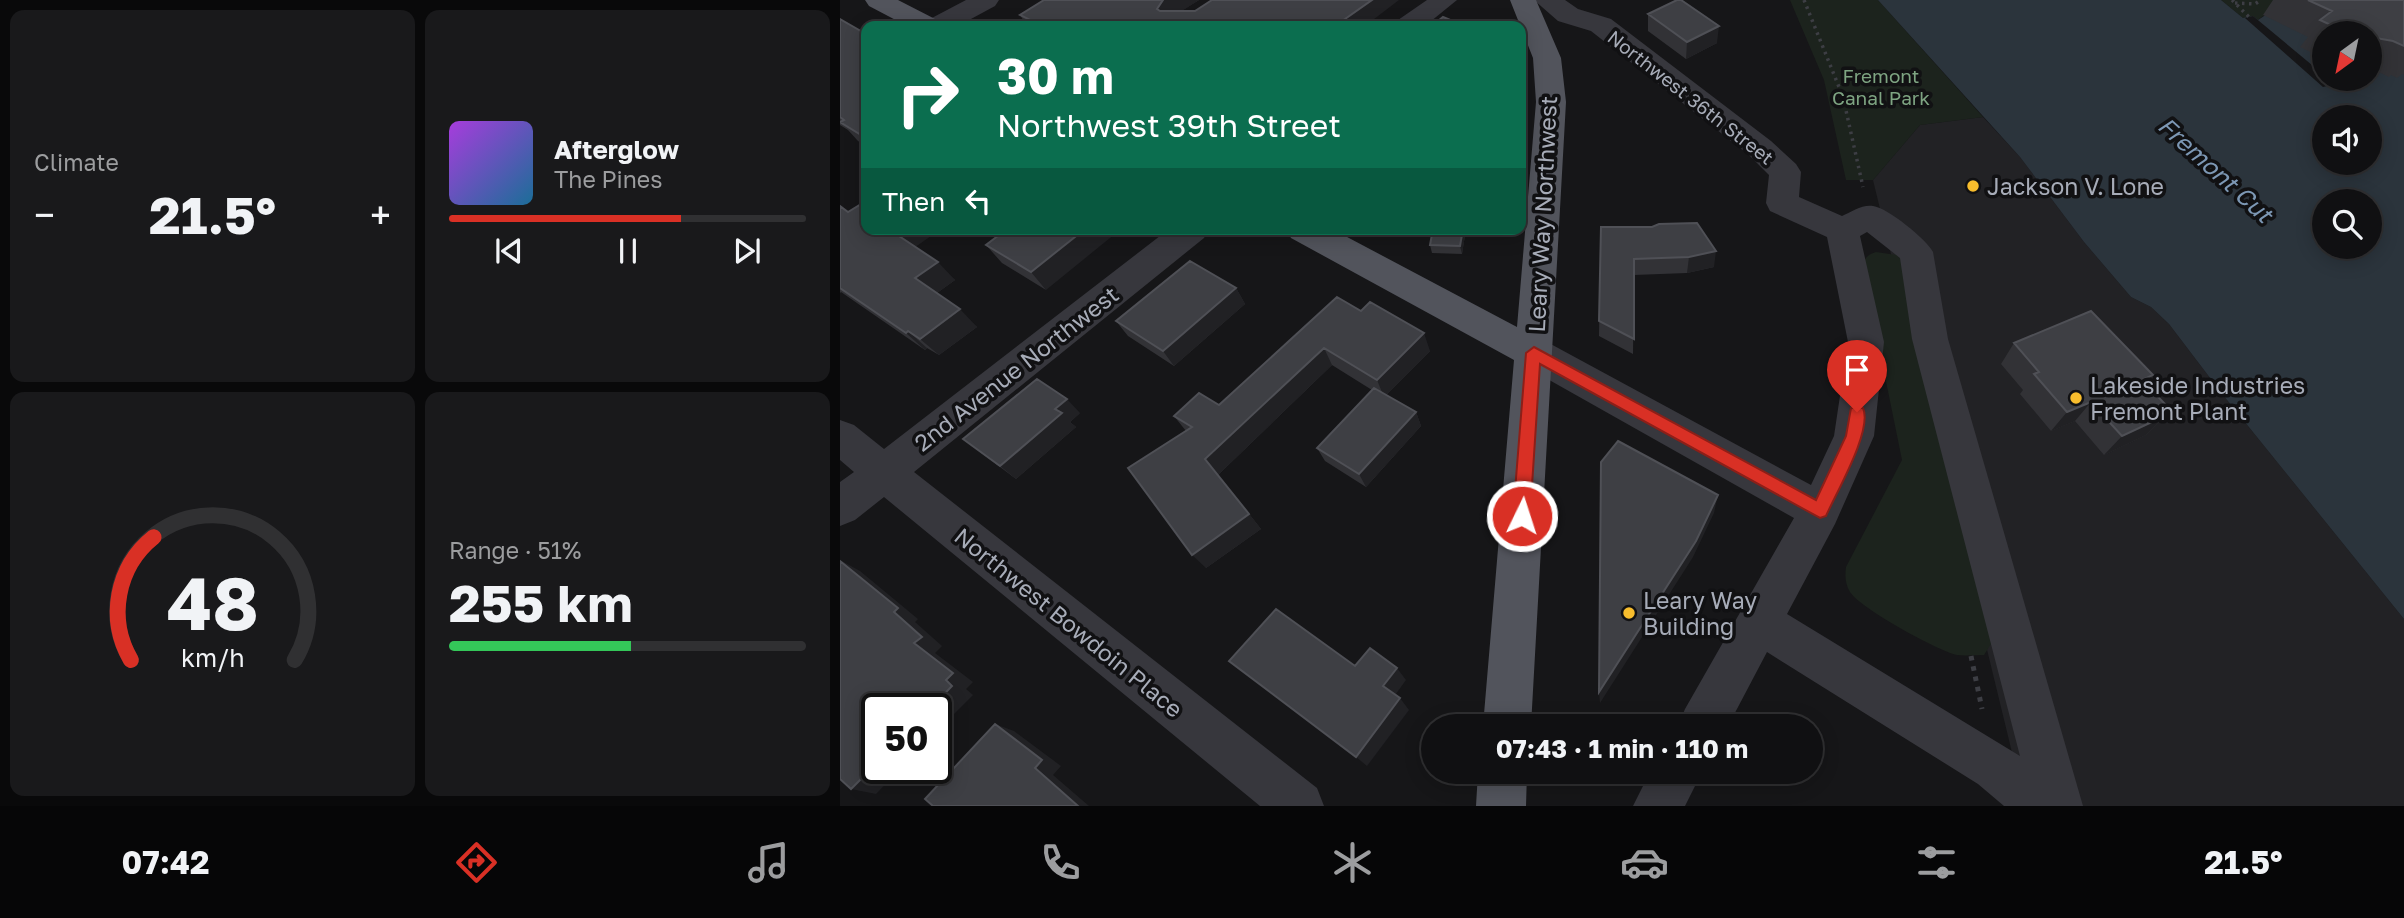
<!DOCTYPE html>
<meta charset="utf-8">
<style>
:root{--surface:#101012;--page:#19191b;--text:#f1f3f6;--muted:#9c9d9f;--line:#303032;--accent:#d93025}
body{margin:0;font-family:"Golos Text",sans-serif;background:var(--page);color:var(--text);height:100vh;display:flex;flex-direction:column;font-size:26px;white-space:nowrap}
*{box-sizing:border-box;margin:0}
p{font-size:23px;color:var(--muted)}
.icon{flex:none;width:38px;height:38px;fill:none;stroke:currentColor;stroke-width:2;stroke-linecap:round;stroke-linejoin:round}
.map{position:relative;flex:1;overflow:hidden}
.panel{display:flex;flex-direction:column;gap:10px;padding:10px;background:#09090a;width:840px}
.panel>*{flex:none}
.banner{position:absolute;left:21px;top:21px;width:665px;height:214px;border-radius:14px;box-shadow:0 4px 18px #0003,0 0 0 2px var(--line);background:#0b6e4f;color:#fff;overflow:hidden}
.needle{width:46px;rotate:213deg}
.controls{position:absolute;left:1472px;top:21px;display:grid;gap:14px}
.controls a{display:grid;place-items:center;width:70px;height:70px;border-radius:50%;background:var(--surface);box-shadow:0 4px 18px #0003,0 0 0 2px var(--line);font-size:35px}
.speed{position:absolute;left:21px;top:693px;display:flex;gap:14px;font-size:35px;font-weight:700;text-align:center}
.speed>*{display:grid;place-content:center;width:91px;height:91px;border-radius:50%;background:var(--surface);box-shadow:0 4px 18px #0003,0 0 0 2px var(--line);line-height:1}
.speed .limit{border:4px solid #111;border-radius:10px;background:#fff;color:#111}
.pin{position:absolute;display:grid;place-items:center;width:60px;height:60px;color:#fff;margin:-72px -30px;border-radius:50% 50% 50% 0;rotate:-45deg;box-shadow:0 0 7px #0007}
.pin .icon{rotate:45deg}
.me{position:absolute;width:77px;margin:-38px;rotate:4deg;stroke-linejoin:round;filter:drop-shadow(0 0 5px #0008)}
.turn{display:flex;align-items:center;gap:24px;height:147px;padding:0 21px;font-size:32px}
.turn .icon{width:91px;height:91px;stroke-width:2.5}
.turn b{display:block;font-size:49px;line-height:60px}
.then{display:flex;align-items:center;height:66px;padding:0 21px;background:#0003;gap:14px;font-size:26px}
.big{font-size:52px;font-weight:700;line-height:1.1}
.panel .widget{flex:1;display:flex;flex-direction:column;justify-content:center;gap:10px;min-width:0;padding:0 24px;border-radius:14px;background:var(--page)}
.panel .dial{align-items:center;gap:0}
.dial svg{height:182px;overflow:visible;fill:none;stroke:var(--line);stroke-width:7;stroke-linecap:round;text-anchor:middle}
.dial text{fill:var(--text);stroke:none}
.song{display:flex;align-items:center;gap:21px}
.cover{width:84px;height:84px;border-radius:10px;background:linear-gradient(135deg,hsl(280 70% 55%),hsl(200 70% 35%))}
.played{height:7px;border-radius:4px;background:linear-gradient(90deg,var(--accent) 65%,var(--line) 65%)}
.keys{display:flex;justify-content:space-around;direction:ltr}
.heat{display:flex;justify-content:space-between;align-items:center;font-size:38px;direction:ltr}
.charge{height:10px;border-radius:5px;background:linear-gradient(90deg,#34c759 51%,var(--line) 0)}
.panel .tiles{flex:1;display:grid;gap:10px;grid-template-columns:repeat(2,1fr)}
.trip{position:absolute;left:581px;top:714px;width:402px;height:70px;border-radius:35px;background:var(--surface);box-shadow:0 4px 18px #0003,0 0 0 2px var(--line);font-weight:700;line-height:70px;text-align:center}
.dock{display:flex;height:112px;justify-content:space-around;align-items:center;background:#060607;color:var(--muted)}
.dock .icon{width:49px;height:49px}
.dock .on{color:var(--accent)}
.dock b{font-size:32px;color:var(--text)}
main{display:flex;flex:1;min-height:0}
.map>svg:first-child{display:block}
.built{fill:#222225}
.green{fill:#1c231d}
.water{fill:#2b343c;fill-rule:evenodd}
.pier{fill:#161618}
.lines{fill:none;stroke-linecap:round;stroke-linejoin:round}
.path-far1{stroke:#3d3e44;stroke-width:3.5;stroke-dasharray:2.5 4.5;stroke-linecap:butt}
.path{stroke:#3d3e44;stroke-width:5;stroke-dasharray:4.5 6;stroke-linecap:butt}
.minor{fill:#37373d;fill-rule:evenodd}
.major{fill:#52545c;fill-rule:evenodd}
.wall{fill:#323236}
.shaded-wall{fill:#212124}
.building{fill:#3e3f44;stroke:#4f5056;stroke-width:2}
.route{fill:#d93025;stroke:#8d1f18;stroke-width:2}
.poi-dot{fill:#f8bd2d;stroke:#111113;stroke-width:2.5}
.labels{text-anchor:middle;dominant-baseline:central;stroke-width:7;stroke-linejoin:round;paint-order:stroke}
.far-park-label{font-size:19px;fill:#7ea482;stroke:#111113}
.far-street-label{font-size:19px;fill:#a7acb8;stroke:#111113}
.poi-label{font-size:23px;fill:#a7acb8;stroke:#111113;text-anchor:start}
.street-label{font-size:23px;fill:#a7acb8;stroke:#111113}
.water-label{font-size:24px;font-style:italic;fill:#7d98b5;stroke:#111113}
</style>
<main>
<section class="panel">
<div class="tiles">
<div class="widget"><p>Climate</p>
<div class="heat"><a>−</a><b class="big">21.5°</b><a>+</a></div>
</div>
<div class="widget">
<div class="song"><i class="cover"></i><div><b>Afterglow</b><p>The Pines</p></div></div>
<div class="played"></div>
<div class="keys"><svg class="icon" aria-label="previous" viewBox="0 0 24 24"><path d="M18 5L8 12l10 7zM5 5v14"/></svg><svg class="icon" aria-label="pause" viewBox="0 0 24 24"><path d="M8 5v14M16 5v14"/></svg><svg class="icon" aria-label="next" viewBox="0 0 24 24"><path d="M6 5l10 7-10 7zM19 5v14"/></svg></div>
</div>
<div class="widget dial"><svg viewBox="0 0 100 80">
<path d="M14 69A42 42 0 1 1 86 69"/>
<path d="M14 69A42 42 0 0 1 24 15" stroke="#d93025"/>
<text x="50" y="56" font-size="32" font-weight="700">48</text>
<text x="50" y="72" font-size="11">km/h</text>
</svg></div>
<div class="widget"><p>Range · 51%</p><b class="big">255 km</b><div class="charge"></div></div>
</div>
</section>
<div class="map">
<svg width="1564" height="806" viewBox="0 0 1564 806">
<rect width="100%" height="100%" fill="#161618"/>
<path class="built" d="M1143,117L1180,157L1244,242L1291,297L1311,307L1329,324L1383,395L1564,619V806H1185L1033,180L1080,125Z"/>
<path class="green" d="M950,0H1038L1143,117L1080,125L1033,180H1006L984,80Z
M1381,0H1443L1418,20L1403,18Z
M1036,252L1056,255L1063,261L1154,639L1144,655C1135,655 1125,656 1117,655C1098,651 1020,608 1010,592C1005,584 1005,576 1006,567L1062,460L1023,268C1024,258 1027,255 1036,252Z"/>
<path class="water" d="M1038,0H1381L1403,18L1413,16L1418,20L1427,14L1484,33V79H1530V40L1564,49V619L1383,395L1329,324L1311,307L1291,297L1244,242L1180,157ZM1484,117H1530V163H1484ZM1484,201H1530V247H1484Z"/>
<path class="pier" d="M1413,16L1484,75V79L1495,84L1483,87L1405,18Z"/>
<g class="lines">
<path class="path-far1" d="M964,0L1003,97L1023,187
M1392,0L1409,17
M1395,3L1415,4L1421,0"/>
<path class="path" d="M1131,656L1142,709"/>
<path class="minor" d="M126,0H159L155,6L118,26H84L88,20Z
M587,0H617L585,26H554L558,20Z
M694,0H725L738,9L771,19L931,141L956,164L961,172L959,197L1002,216C1011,212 1023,204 1033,206C1048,208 1086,239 1093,252L1108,339L1243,806H1164L1138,784L927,652L888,726H838L845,709L954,518L681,364L675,353L681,342L694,338L707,342L971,485L994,436L1008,342L987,237L930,211L926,203L929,175L909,155L751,31L718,21ZM1027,232L1060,258L1072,339L1180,756L947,614L995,524L1034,436L1044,342L1020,236Z
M329,229H369L364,238L74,472L477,788L484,806H420L44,497L15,520L0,526V482L14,472L0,460V420L14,425L44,449Z
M810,772H862L845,806H793Z"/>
<path class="major" d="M25,0H58L97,20L101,26H67L29,6Z
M670,0H696L721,58L726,102L691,726H643L674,360L451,238L446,229H492L677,327L696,102L693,58Z
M638,772H687L686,806H636Z"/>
</g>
<path class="wall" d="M204,0H359L341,11L525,26H187L180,15Z
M1433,0H1564V75L1562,74L1557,78L1551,75L1549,77L1530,68V33H1484V59L1460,47L1468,37L1423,15Z
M808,14L877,43L846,59L808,31Z
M0,19L26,34V146L18,141L8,130L0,125Z
M0,206L8,212L75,247L115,280L97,293L137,327L99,355L87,348L85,350L1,292L0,293Z
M761,227L874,267L847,273L794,275L793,354L759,336Z
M167,229L206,290L162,263L146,245Z
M626,229L622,254L592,253L590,245Z
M396,288L405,304L334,366L288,336L276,321Z
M497,297L590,351L546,395L576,412L581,426L526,487L485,461L477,448L532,390L492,365L378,475L421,529L366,568L346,431L334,416L379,405Z
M1174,343L1305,384L1325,404L1319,410L1325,416L1306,435L1264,455L1235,421L1211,431L1180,394L1183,390L1161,364Z
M240,413L230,422L236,427L176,479L123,439Z"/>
<path class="shaded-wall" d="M323,0H359L331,18L317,9Z
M532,0H559L525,26H495Z
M879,26L877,43L846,59L847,42Z
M57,229H101L71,250L53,232Z
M245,229H281L206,290L191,272Z
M623,229H626L622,254L620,246Z
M876,251L874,267L847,273L849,257Z
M98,262L115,280L93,296L75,278Z
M396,288L405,304L334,366L323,351Z
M120,309L137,327L99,355L80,339Z
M68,331L87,348L85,350L66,333Z
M584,333L590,351L544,397L537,380Z
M484,348L492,365L378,475L421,529L366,568L352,555L365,459Z
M1313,375L1294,395L1302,380Z
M227,399L240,413L230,422L236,427L176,479L160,466L215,409Z
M1251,402L1235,421L1211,431L1227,412Z
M576,412L581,426L526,487L519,474Z
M1325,416L1306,435L1264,455L1282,436Z
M878,495L874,513L853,557L760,703L759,692Z
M0,560L20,571L78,619L75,622L102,646L95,653L133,682L126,689L133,695L96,732V709H90L106,680L74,643L54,612Z
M557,668L566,680L553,698L543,686Z
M560,698L569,710L527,766L516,757Z
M155,724L174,731L221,766L213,775L249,806H238L195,768Z
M37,763V768H61L36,794L11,789Z"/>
<path class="building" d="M204,0H323L317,9L320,11H355L372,0H532L495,26H202L180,15Z
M837,0H841L879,26L847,42L808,14Z
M1468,0H1564V46L1553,41L1530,37V33H1508L1480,20L1492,11Z
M603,17L625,26H592Z
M0,19L26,34V138L0,122L4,120L0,117Z
M26,201V229H57L53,232L98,262L75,278L120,309L80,339L68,331L66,333L0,288V206L8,212Z
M857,223L876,251L849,257L794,259V339L759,321L761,227H812L819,224Z
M167,229H245L191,272L146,245Z
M593,229H623L620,246L590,245Z
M350,261L396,288L323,351L276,321Z
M497,297L521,311L530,302L584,333L537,380L484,348L365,459L409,514L352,555L288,468L352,427L334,416L359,393L379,405Z
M1251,311L1313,375L1302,380L1325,404L1317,407L1325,416L1282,436L1251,402L1227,412L1194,374L1199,372L1174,343Z
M197,379L227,399L215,409L222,413L160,466L123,439Z
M534,388L576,412L519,474L477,448Z
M778,441L878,495L856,541L759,692L761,462Z
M0,561L58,608L54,612L82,637L74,643L113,673L106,680L112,686L90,709H37V763L11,789L0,779Z
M436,609L515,666L530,648L557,668L543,686L560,698L516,757L389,661Z
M155,724L202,760L195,768L238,806H93L85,799Z"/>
<path class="route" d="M694,347L976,500L1006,436L1011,408H1023C1033,430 996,493 986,516L980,518L700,364L690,516L688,522L682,524L676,522L673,516L686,353Z"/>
<g class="poi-dot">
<circle cx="1133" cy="186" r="7"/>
<circle cx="1236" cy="398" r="7"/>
<circle cx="789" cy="613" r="7"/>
</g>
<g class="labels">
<g class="far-park-label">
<text x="1041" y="75">Fremont<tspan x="1041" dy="22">Canal Park</tspan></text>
</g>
<g class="far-street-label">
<text transform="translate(851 97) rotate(38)">Northwest 36th Street</text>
</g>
<g class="poi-label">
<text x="1147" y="186">Jackson V. Lone</text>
<text x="1250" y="385">Lakeside Industries<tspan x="1250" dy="26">Fremont Plant</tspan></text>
<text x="803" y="600">Leary Way<tspan x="803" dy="26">Building</tspan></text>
</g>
<g class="street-label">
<text transform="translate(702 214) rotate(-87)">Leary Way Northwest</text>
<text transform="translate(176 368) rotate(-38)">2nd Avenue Northwest</text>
<text transform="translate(229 622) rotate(39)">Northwest Bowdoin Place</text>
</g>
<g class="water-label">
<text transform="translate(1376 169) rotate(42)">Fremont Cut</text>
</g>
</g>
</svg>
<div class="controls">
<a><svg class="needle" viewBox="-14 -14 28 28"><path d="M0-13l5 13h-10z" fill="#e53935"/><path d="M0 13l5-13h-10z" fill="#9c9d9f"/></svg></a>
<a><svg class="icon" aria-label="sound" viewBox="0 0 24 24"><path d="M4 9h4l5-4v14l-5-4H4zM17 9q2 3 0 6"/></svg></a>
<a><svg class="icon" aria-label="search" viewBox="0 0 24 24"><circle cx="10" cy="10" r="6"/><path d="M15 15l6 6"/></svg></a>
</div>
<div class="speed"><div class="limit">50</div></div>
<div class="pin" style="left:1017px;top:412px;background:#d93025"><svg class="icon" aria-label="arrive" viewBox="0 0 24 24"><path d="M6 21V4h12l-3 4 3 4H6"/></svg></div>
<svg class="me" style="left:682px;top:516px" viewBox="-20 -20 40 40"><circle r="17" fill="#d93025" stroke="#fff" stroke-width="3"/><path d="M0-11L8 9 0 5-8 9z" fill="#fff"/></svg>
<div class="trip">07:43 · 1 min · 110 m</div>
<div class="banner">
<div class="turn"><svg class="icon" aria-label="right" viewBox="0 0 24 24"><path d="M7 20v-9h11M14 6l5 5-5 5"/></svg><div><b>30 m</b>Northwest 39th Street</div></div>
<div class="then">Then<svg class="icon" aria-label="left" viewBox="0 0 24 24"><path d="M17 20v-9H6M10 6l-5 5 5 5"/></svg></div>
</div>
</div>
</main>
<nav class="dock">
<b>07:42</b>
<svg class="icon on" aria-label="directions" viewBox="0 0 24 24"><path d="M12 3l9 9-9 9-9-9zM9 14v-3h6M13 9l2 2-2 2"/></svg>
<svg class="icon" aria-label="music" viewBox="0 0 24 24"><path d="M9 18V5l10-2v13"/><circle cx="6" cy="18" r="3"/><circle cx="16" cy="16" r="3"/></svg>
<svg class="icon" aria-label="phone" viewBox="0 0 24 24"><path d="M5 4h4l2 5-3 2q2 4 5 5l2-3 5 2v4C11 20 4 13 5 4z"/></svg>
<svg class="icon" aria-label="climate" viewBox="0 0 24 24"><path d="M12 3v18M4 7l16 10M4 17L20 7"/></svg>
<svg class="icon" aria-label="car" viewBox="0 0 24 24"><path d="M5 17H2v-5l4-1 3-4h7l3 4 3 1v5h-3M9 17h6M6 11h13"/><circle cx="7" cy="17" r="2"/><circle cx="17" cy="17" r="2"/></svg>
<svg class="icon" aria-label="filters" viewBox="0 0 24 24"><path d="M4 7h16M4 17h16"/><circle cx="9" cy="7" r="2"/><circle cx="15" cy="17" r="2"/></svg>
<b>21.5°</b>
</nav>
